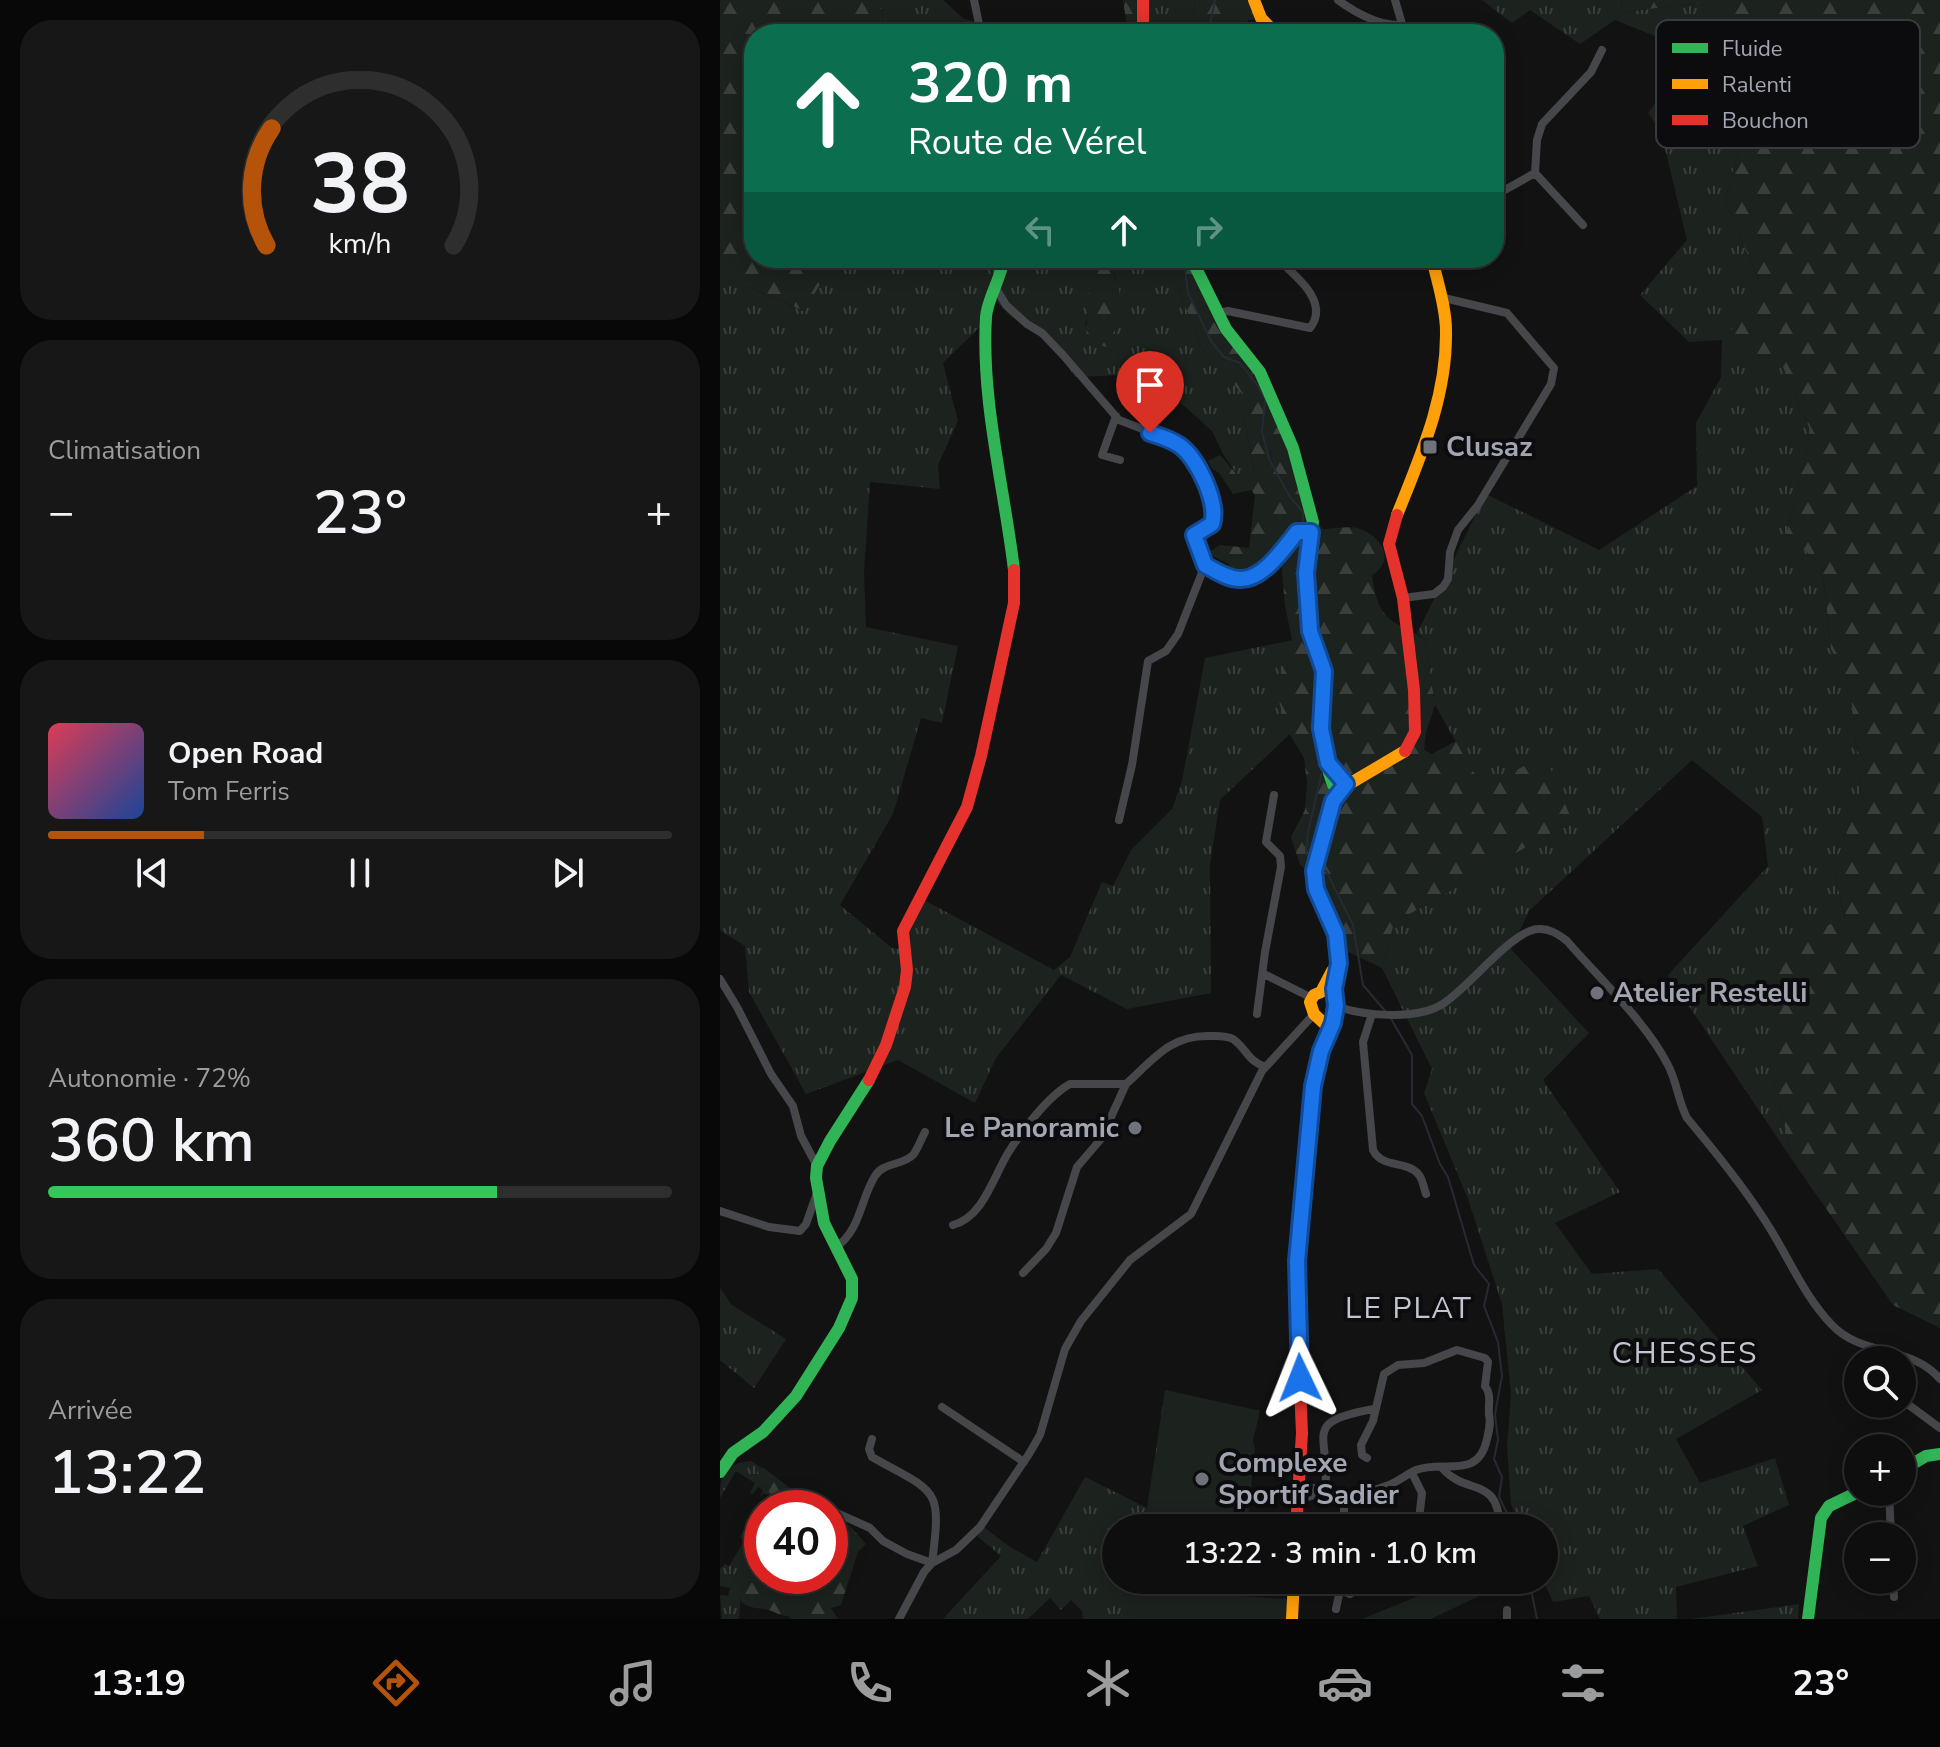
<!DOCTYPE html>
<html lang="fr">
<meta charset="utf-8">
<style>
:root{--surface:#0e0e0e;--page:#171717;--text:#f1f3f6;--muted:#9b9c9e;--line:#2e2e2e;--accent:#b45309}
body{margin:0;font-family:"Nunito Sans",sans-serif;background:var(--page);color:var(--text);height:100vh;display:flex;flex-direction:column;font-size:30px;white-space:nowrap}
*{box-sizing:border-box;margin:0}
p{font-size:26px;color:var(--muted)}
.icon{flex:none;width:44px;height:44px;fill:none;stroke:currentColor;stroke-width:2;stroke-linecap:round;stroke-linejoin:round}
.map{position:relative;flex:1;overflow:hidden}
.side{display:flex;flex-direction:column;gap:20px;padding:20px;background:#080808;width:720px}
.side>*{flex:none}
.guide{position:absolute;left:24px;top:24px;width:760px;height:244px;border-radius:32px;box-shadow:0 4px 20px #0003,0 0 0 2px var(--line);background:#0b6e4f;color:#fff;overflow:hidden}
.fabs{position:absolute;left:1124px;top:1346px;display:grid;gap:16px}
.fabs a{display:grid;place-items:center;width:72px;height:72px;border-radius:50%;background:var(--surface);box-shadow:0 4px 20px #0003,0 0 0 2px var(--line);font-size:40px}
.speed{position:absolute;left:24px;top:1490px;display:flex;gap:16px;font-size:40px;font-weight:700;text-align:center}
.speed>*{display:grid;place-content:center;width:104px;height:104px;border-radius:50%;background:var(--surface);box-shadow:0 4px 20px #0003,0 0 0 2px var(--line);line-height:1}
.speed .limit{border:12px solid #d22;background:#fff;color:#111}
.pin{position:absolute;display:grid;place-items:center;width:68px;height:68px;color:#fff;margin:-82px -34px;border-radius:50% 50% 50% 0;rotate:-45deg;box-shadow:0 0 8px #0007}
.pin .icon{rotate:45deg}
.me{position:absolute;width:88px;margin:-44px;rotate:358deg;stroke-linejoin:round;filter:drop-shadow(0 0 6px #0008)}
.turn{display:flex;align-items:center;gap:28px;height:168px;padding:0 32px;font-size:36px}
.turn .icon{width:104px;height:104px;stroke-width:2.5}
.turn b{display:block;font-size:56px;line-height:68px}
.lanes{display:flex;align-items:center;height:76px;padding:0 32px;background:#0003;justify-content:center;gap:40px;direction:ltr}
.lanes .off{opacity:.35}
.big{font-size:60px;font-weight:600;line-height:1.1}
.side .widget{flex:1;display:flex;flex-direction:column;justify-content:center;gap:12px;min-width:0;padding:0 28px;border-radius:32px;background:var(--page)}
.side .dial{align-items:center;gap:0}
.dial svg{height:208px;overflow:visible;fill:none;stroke:var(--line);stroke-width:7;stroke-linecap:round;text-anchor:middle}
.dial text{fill:var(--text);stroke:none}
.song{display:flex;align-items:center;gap:24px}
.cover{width:96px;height:96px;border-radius:12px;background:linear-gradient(135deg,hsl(350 70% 55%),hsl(220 70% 35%))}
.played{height:8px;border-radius:4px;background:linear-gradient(90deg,var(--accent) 25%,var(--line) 25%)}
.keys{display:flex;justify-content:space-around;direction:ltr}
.heat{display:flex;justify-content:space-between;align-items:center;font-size:44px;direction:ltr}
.charge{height:12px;border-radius:6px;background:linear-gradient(90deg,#34c759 72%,var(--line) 0)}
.trip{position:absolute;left:382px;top:1514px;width:456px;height:80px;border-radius:40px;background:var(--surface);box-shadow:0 4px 20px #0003,0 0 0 2px var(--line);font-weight:600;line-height:80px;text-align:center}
.menu{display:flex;height:128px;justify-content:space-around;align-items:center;background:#060606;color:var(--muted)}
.menu .icon{width:56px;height:56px}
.menu .selected{color:var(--accent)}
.menu b{font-size:36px;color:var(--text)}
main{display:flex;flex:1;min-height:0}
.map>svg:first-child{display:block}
.grass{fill:url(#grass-tufts)}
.forest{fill:url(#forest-firs)}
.garden{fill:#1c221d}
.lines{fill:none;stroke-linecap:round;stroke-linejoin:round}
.stream{stroke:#262b33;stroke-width:2}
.street{stroke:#46474b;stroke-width:8}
.fast{stroke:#30b455;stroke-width:12}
.slow{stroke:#ff9f0a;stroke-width:12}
.jam{stroke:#e5322d;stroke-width:12}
.route-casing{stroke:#114b97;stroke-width:20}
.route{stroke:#1a73e8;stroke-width:14}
.poi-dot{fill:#70727b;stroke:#0c0c0e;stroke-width:3}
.labels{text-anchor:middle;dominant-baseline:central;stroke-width:8;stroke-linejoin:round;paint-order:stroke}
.poi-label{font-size:28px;font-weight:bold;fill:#a2a6b3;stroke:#0c0c0e;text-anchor:start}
.neighbourhood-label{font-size:30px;letter-spacing:2px;fill:#c3c5cf;stroke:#0c0c0e}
.key{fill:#0c0c0e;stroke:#393a40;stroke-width:2}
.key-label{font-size:22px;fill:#a2a6b3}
</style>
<main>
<section class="side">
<div class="widget dial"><svg viewBox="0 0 100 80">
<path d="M14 69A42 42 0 1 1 86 69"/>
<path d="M14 69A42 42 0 0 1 16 24" stroke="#b45309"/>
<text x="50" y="56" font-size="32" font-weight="700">38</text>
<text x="50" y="72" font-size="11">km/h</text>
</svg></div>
<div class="widget"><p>Climatisation</p>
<div class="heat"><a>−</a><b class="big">23°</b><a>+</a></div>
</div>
<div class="widget">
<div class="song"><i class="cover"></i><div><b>Open Road</b><p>Tom Ferris</p></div></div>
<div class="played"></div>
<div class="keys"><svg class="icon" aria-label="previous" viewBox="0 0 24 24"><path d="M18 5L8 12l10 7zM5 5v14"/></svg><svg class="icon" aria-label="pause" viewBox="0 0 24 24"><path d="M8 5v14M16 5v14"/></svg><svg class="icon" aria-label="next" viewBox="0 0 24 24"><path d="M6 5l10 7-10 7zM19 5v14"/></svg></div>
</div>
<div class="widget"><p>Autonomie · 72%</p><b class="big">360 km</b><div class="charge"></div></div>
<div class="widget"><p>Arrivée</p><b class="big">13:22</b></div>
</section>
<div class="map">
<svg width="1220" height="1619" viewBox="0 0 1220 1619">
<defs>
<pattern id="grass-tufts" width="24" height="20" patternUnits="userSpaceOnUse" patternTransform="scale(2)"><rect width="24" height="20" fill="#1c221d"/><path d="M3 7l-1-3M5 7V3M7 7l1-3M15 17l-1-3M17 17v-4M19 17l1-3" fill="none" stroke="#3a3f3b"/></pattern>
<pattern id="forest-firs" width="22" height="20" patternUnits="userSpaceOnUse" patternTransform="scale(2)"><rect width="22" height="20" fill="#1c221d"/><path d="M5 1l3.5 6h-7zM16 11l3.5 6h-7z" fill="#3a3f3b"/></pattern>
</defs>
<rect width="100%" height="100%" fill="#121212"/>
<path class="grass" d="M152,0H223L244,19V34H163L162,11Z
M429,0H475L471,34H429Z
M762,0H901L902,12L982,3L1013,68L1026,123L1005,201L1044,293L1063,367L1091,432L1066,535L1102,565L1111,649L1130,686L1141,790L1114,870L1125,918L1050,1064L1073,1161L948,975L1048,866L1042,817L972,760L809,911L791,949L869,1033L823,1080L900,1192L835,1223L872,1274L938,1269L1042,1390L956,1439L980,1483L1055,1458L1069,1505L1023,1526L1038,1566L956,1587L957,1619H880L869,1596L833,1602L823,1580L824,1528H801L791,1504L787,1447L791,1394L782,1304L748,1199L704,1093L712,1069L662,968L674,923L852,821L763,789L715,705L705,640L697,633L766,494L879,550L977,486L976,423L1001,377L1002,340L969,342L920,295L967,240L941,132L928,113L966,61L957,45L895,20L860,44L810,10L792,23Z
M116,258H355C374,278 370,302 365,327L396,280L388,258H446L482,348L523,395V414L534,471L519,477L503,454L492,431L429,374L355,377L333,346L290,316L276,301L268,319L223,363L238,421L218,465L220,489L150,482L144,573L146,627L238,646L222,723L201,718L173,814L120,905L172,948L178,949L204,900L334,970L350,957L382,882L393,886L411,850L452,809L462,781L485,658L573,640L577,660L571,733L500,800L490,865L491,993L407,1009L341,975L276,1058L255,1103L178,1060L86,1094L29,992L25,946L0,930V279L32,288L83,311Z
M0,1288L12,1305L66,1339L34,1388L0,1360Z
M445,1390L540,1411L426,1528V1521L420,1528H396V1580H426L430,1582L438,1619H363L362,1611L351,1600L341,1610L330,1598L308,1619H223L281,1556L257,1536L264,1527L290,1547L317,1562L365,1477L427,1508Z
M31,1461L40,1467L37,1469C35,1490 54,1491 64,1505L62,1508H53L57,1500L44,1493L40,1498L43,1490L38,1487L33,1494L30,1493L35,1483L16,1471L0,1498C0,1472 5,1464 31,1461Z
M29,1520L42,1527V1576H93L88,1590L75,1597C57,1591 45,1580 26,1583L21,1593L19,1619H2L0,1595L8,1596L10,1588L0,1586V1569L5,1564L9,1566L24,1541L20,1537Z
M1079,1604L1078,1619H971Z"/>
<path class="forest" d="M0,0H152L162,11L163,34H34V258H116L84,311L32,288L0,279Z
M403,0H429V34H408Z
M475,0H532L537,19L528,20L523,34H471Z
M901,0H1220V1328L1173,1305L1073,1161L1050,1064L1058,949L1125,917L1114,870L1141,790L1130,687L1111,649L1102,565L1066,535L1091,432L1063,367L1002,340L1044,293L1005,201L1026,123L1013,68L982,3L902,12Z
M244,19L276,27L281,34H244Z
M355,258H388L405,308L387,347L368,343C362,313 379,283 355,258Z
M446,258H485L482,286L542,380L553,405L588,515L603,529C614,529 627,526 637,528C659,534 678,559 652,575C656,600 658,614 682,627C690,632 697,634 705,640L715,705L706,732L704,750L712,754L736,741L763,788L825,755L852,821L674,923L662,968L624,950L602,882L580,865L571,837L585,810L587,783L584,758L567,730L558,698L564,663L576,660L565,605L561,560L552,557L521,576L506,571L509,564L487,553L500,545L529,548L535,495L531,490L513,494L499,473L491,468L488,461L500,455L519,477L534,470L523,414L517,410L513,401L522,394L482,348Z
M40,1467L44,1468L96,1508H62L64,1505C53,1491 35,1490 37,1469Z
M110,1516L131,1527L146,1544L138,1552L121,1605L111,1608L118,1619H71L68,1616C59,1616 56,1612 48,1610C36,1607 33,1610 21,1602V1593L26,1583C46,1580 56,1591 75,1597L88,1590L93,1576H110Z"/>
<path class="garden" d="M445,1390L540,1411L533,1441L535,1450L527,1528H426Z
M426,1580H521L520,1596L567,1599L568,1619H411L430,1583Z
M737,1580H793L711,1619H642Z"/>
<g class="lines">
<path class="stream" d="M488,34L495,0
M456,258L465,268L468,293L491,341L504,357L520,363L538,386L545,400L542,432L549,459L570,497L583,512V528
M581,572L582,534
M590,864L586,852L588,832L602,772L591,726L597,695
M601,870L606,871L633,925L643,985L666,1012
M670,1017L692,1055V1104L702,1116L720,1164L728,1177L754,1265L769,1284L764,1306L778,1342L782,1376L775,1414L778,1440L774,1459L782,1477L779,1497L788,1515L789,1528
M809,1580L817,1619"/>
<path class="street" d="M254,0L259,24L257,34
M618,0C634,12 659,26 680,25
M675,0L685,34
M815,173L863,225
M774,196L815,173L817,140L822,124L871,72L882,50
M277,290L286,305L307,324L322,333L343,355L399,420L446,438L462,447L473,458L494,505L492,524L474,535L485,565C496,571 508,579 520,579C543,580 564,548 577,532H591
M498,313L508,311L590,328C611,301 573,274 556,258
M396,416L382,455L400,460
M683,598L714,594L723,587L728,579L730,552L738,530L758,505L831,384L834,368L787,313L720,297
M399,820L412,765L428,661L446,651L458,634L485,565
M544,974L592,998
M0,979L17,1007L51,1074L73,1106L81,1136L97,1166
M616,1006C643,1016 695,1020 721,1005C747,990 792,930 818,929C829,928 838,934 847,941C879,978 926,1022 948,1065C957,1082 958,1101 967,1118C993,1149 1020,1182 1042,1216C1066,1251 1082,1294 1112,1325C1142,1357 1191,1345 1220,1379
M537,1014L545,952L561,867L560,856L546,842L554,795
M652,1014L643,1042L653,1150C662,1169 688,1160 699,1175C703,1180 704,1189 706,1194
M0,1211L49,1227L80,1231L86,1224L97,1193
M233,1225C263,1217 273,1178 288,1153C301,1132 328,1096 350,1084H406C433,1060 450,1035 489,1036C496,1036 506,1035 513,1039C526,1048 527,1060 545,1067
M115,1248C141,1230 140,1200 155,1176C163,1162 182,1166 193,1155C198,1149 201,1139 205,1132
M303,1273L326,1249L336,1233L357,1167L381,1139L406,1084
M1182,1400L1220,1428
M222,1407L304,1462
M722,1468C747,1497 778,1474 780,1528
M692,1473L702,1493L698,1528
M578,1485C613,1492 634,1499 669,1485C679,1481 687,1474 696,1470C724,1459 758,1481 767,1439C769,1431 771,1424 769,1415C768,1404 772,1395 765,1386L768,1362L765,1358L737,1350L704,1363L678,1365L664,1374L653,1421L641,1445L642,1455L647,1458
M605,1492C612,1435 578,1422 654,1409
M1169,1492L1171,1536
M624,1494V1528
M578,1500L604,1492
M95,1502L107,1508
M110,1510L150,1528L163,1541L187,1554L212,1563C222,1485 217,1494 152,1457L149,1449L152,1439
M622,1580L620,1590L630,1594L640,1587L639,1582L635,1580
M1173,1580L1174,1597
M616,1609L620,1590
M787,1610V1619
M179,1619L204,1572L212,1563L236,1550L260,1527L309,1454L320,1435L345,1349L361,1321L410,1260L471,1214L542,1071L594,1014"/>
<path class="fast" d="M284,258C281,279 267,299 266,317C261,401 284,486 294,570
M471,258L506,329L540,372L573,448L593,522L586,573L590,631L604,671L601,729L609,773L613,785L619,790
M1182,1470L1206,1456L1220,1454
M0,1472L13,1453L43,1432L76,1396L119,1328L132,1298V1279L104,1223L96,1178L97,1166L110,1141L149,1080
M1088,1619L1101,1518L1109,1506L1138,1492"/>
<path class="slow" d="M534,0L541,18L556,34
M677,515C701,455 727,397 726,331C726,307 717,281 712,258
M607,1037L606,1025L594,1014L590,1002L594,995L601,992L612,971
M579,1242L593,1086L601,1051L612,1028L616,1009L614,989L619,963L616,934L596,889L594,871L608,816L619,790L685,751
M572,1619L574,1580"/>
<path class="jam" d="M423,0V34
M677,515L669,544L683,598L694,690L695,732L685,751
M149,1080L166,1045L185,987L187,970L183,931L247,807L261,756L294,603V570
M576,1528L582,1433L576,1298L579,1242"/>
</g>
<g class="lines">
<g class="route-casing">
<path id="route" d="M430,433C440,436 450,439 459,445C477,457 499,503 492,524L474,535L485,565C496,571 508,579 520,579C543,580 564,548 577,532H591L586,573L590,631L604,671L601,729L608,763L626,784L613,801L594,871L596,889L616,934L619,963L614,989L616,1006L613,1023L601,1051L593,1086L577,1261L580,1378"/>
</g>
<use href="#route" class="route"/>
</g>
<g class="poi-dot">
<rect x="702" y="439" width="16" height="16" rx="4"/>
<circle cx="877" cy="993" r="8"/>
<circle cx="415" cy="1128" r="8"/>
<circle cx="482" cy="1479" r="8"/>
</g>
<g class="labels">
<g class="poi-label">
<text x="726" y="447">Clusaz</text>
<text x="893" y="993">Atelier Restelli</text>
<text x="399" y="1128" text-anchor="end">Le Panoramic</text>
<text x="498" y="1463">Complexe<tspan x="498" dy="32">Sportif Sadier</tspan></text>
</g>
<g class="neighbourhood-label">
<text x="689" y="1308">LE PLAT</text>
<text x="965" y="1353">CHESSES</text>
</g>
</g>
<rect x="936" y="20" width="264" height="128" rx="12" class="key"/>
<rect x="952" y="43" width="36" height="10" fill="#30b455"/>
<rect x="952" y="79" width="36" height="10" fill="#ff9f0a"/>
<rect x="952" y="115" width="36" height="10" fill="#e5322d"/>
<g class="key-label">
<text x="1002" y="56">Fluide</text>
<text x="1002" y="92">Ralenti</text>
<text x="1002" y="128">Bouchon</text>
</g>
</svg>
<div class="fabs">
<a><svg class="icon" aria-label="search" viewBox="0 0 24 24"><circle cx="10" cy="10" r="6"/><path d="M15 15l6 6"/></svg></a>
<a>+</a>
<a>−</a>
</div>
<div class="speed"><div class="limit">40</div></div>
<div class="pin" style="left:430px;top:433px;background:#d93025"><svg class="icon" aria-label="arrive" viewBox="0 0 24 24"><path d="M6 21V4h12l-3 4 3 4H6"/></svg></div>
<svg class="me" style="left:580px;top:1378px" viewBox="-20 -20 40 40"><path d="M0-17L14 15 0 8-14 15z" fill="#1a73e8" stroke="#fff" stroke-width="4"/></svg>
<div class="trip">13:22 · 3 min · 1.0 km</div>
<div class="guide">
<div class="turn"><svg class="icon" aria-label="ahead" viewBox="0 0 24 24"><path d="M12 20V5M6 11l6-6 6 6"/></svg><div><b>320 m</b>Route de Vérel</div></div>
<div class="lanes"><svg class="icon off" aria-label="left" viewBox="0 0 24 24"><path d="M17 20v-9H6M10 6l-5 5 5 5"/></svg><svg class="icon" aria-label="ahead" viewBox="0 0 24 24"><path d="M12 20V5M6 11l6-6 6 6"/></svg><svg class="icon off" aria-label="right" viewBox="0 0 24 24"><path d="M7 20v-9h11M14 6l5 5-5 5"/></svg></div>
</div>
</div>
</main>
<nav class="menu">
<b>13:19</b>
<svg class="icon selected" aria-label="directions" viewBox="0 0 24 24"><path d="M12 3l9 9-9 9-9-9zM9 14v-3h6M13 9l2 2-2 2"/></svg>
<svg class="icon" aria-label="music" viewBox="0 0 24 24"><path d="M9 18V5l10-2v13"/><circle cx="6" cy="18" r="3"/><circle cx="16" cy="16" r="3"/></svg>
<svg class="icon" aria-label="phone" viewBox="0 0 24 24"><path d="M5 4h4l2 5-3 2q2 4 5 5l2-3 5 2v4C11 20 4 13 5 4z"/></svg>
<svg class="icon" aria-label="climate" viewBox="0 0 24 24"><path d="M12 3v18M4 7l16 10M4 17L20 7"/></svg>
<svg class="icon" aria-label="car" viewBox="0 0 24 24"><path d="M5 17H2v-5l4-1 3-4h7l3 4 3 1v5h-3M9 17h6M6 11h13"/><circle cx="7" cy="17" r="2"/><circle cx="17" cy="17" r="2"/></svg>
<svg class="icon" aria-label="filters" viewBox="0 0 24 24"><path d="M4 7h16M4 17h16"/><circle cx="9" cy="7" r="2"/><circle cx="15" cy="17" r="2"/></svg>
<b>23°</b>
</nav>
